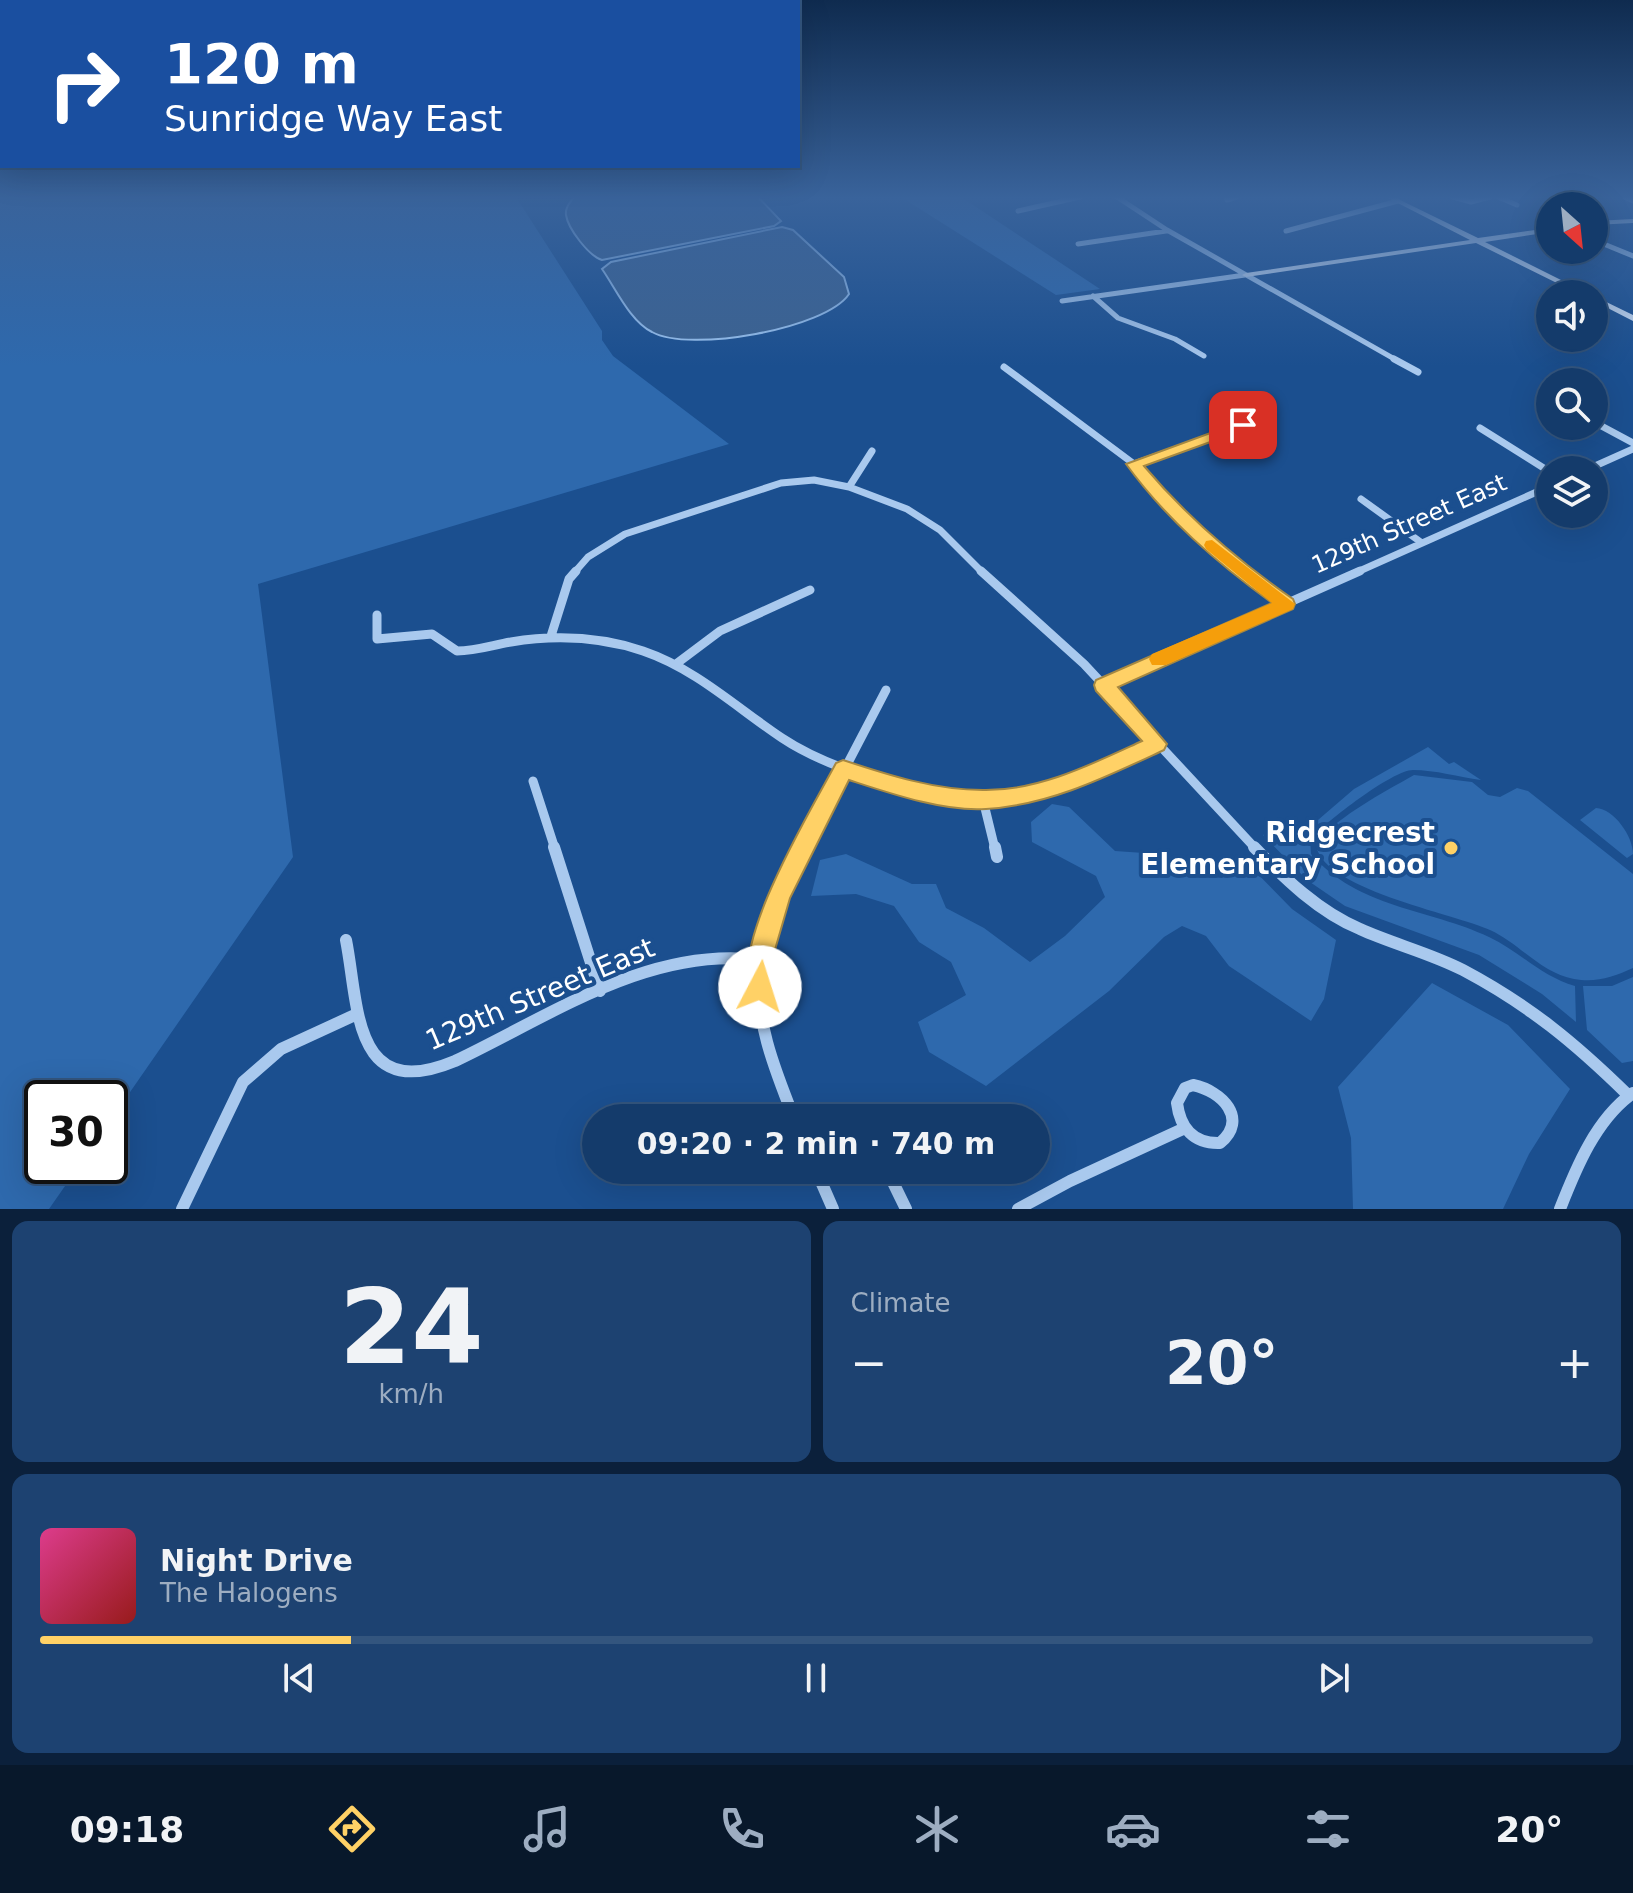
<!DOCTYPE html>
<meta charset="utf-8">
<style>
:root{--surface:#143b6b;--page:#1d4271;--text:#f1f3f6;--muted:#9dadc1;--line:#33557e;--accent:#ffd166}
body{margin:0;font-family:"DejaVu Sans",sans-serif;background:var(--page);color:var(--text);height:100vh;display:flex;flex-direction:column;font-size:30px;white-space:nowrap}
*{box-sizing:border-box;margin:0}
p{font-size:26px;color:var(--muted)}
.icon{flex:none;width:44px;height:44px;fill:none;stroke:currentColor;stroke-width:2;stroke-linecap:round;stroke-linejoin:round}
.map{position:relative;height:1209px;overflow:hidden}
.panel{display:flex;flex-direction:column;gap:12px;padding:12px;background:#0b203b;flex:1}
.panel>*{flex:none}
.banner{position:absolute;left:0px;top:0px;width:800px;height:168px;box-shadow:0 8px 32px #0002,0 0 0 2px var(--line);background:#1a4fa0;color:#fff;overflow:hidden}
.needle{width:52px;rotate:153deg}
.tools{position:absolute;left:1536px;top:192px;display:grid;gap:16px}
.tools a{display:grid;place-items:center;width:72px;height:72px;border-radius:50%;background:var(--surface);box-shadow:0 8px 32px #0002,0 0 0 2px var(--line);font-size:40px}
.speed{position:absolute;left:24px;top:1080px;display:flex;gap:16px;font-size:40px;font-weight:700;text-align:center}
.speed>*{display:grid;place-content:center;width:104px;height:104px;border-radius:50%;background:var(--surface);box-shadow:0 8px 32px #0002,0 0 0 2px var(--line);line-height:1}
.speed .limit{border:4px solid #111;border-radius:12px;background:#fff;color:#111}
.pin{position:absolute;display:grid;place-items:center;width:68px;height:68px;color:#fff;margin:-34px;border-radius:16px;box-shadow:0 4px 12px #0006}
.me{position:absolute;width:88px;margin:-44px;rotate:5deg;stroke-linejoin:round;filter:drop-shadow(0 0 6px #0008)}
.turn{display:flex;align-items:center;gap:28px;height:168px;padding:0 32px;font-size:36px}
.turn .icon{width:104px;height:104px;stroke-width:2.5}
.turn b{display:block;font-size:56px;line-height:68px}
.big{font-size:60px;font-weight:600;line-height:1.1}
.panel .tile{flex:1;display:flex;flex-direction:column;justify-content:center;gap:12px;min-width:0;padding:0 28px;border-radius:16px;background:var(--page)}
.panel .dial{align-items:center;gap:0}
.dial b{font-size:104px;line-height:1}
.song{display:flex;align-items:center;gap:24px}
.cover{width:96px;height:96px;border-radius:12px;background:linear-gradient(135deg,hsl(330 70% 55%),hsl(0 70% 35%))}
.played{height:8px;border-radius:4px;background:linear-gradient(90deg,var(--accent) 20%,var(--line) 20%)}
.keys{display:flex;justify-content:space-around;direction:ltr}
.heat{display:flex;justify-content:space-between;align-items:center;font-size:44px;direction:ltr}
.panel .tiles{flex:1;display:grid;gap:12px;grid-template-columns:1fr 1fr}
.tile:last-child{grid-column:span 2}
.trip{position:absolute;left:582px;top:1104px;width:468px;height:80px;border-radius:40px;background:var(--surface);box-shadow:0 8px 32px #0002,0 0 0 2px var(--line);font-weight:600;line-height:80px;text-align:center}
.tabs{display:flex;height:128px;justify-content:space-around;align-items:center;background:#08182b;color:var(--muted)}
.tabs .icon{width:56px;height:56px}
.tabs .current{color:var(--accent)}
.tabs b{font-size:36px;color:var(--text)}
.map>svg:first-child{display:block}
.green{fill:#2e69ad}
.water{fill:#3c6290;stroke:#9cc4f0;stroke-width:2}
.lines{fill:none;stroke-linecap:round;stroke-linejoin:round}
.street-far3{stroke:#a9c9ee;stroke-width:5}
.street-far2{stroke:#a9c9ee;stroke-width:7}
.street-far1{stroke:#a9c9ee;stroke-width:9}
.street{stroke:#a9c9ee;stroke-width:12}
.secondary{fill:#d6e6fa;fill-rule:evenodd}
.route{fill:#ffd166;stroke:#a68842;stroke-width:2}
.slow{fill:#f59e0b}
.poi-dot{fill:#ffd166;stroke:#1b4f8f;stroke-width:3}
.labels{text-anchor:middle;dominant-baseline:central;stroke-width:8;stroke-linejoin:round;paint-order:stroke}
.street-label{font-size:24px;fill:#fff;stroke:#1b4f8f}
.near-poi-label{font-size:28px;font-weight:bold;fill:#fff;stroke:#1b4f8f;text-anchor:end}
.near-street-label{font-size:28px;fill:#fff;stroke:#1b4f8f}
</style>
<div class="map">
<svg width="1633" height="1209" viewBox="0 0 1633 1209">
<rect width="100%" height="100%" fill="#1b4f8f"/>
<path class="green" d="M0,197H516L602,331V340L613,356L729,444L258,584L293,857L110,1121V1098H42V1166H79L49,1209H0Z
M901,197H961L1100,289L1056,295Z
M1428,747L1449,764L1454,762L1481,780C1459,777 1435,770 1413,770C1392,770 1327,822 1310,838L1311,854C1359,909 1428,908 1489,937C1519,951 1542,977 1575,986L1576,1022L1542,994L1479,955L1345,906L1307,880L1263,835L1275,829L1298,832L1311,826L1354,789Z
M1414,775L1472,782L1488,795L1500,797L1517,788L1528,791L1633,874V968C1613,977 1596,983 1574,979C1541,973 1519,943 1490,930C1456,914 1315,888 1316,842C1344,813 1379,795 1414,775Z
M1052,804L1069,807L1115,851L1144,853L1184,874L1222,878L1245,861L1292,909L1336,940L1324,999L1311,1021L1229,966L1206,936L1182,926L1164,937L1109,991L986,1086L929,1052L918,1022L966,995L951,962L919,942L894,906L856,894L811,896L820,860L846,854L912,884H936L946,908L984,928L1030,962L1065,936L1105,897L1096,876L1032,842L1031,822Z
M1596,808C1614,809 1633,836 1633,854L1627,858L1580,820Z
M1633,977V1061L1622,1063L1587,1030L1583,986H1612Z
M1432,983L1508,1025L1570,1089L1529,1154L1503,1209H1353L1351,1138L1338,1087Z"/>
<path class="water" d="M574,197H758L781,221L774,226L602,260C589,256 568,229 566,215C565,207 570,203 574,197Z
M782,227L793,230L844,277L849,294C826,329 689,353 652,332C630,321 616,289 602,269L611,262Z"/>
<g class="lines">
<path class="street-far3" d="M1117,197L1167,230L1398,361
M1453,197L1471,202L1490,197
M1498,197L1517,205
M1625,197L1633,201
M1227,200L1237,197
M1018,211L1080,197
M1286,231L1398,201
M1594,240L1633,256
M1078,244L1166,231
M1093,296L1118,318L1175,339L1204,356
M1062,301L1245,275"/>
<path class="street-far2" d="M1394,359L1418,372
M1004,367L1134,464L1177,515L1243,573
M1594,422L1633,443
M1480,428L1550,472
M1134,464L1270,416
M1586,470L1633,449
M849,487L907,509L940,530L983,573
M1361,499L1422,543
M574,573L588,557L625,534L781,483L814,480L849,487L872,451
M1355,573L1550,486"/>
<path class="street-far1" d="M981,571L1084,664L1256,849
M1240,571L1286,604
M377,615V639L432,634L457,651C476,651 493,645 511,642C554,635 601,637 643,651C696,669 737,708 782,738C809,756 840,768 871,778C983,816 1054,792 1157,744
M551,636L569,579L576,571
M676,664L720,631L810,590
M1103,685L1360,571
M533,781L555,849
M983,800L995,849
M803,849L886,690"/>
<path class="street" d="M554,847L600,991
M995,847L997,857
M1254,847C1284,878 1319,912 1360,929C1393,944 1430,953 1463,970C1529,1005 1575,1043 1628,1095
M346,940C359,1005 352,1104 455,1061C550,1016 649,946 759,960
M1193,1085C1222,1091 1249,1119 1220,1143C1194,1144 1180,1128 1177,1103L1185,1088Z
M794,1118C774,1068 754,1018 759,962C762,925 787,880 804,847
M816,1170L833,1209
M887,1170L906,1209
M182,1209L243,1082L281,1049L357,1014
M1018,1209L1070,1181L1185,1128
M1560,1209C1576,1168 1596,1119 1633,1093"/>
<path class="secondary" d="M1386,197H1394L1478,238L1550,228V232L1485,242L1589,294H1579L1476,243L1246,277L1242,275L1246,273L1470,240Z
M1633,219V223L1594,225V221Z
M1594,296L1633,315V321L1594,301Z"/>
</g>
<linearGradient id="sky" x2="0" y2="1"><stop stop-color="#0f2b4f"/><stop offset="0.54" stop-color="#39639b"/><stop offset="1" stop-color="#39639b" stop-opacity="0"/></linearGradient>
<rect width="1633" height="366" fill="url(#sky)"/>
<path class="route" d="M1243,421L1249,422V428L1144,466C1188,518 1237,560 1293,599L1295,604L1293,609L1118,687L1167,744L1164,750C1106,777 1050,805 986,809C944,812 889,793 849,780L790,898L772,960V987L769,996L760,1000L751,996C729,944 810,812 836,763L843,760C888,775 935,790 983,790C1039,791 1092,764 1142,741L1096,691L1094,685L1096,680L1272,603C1217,563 1166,519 1126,464Z"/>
<path class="slow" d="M1212,540L1295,604L1293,609L1166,665H1152L1149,659L1152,654L1272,603L1206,549L1204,545L1206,541Z"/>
<circle class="poi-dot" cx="1451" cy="848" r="8"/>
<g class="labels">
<g class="street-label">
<text transform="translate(1409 524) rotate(-24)">129th Street East</text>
</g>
<g class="near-poi-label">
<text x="1435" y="832">Ridgecrest<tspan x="1435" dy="32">Elementary School</tspan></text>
</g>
<g class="near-street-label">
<text transform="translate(540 994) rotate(-23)">129th Street East</text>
</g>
</g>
</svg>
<div class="tools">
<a><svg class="needle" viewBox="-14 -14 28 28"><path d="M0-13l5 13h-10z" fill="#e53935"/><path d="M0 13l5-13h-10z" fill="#9dadc1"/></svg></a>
<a><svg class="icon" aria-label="sound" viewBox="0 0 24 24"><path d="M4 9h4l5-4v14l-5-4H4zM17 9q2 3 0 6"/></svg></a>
<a><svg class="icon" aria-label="search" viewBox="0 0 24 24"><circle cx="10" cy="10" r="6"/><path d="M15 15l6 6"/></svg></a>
<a><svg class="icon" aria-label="layers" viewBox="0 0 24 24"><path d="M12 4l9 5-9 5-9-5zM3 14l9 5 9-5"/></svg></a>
</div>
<div class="speed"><div class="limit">30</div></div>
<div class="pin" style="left:1243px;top:425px;background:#d93025"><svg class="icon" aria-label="arrive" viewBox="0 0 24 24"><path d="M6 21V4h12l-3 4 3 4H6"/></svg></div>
<svg class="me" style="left:760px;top:987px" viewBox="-20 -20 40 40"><circle r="19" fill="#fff"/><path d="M0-13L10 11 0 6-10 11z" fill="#ffd166"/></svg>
<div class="trip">09:20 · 2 min · 740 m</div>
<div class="banner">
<div class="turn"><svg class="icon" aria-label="right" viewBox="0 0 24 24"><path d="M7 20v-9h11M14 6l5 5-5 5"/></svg><div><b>120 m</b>Sunridge Way East</div></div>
</div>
</div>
<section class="panel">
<div class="tiles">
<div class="tile dial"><b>24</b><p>km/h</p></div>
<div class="tile"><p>Climate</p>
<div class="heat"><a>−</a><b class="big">20°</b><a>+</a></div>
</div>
<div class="tile">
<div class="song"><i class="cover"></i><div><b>Night Drive</b><p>The Halogens</p></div></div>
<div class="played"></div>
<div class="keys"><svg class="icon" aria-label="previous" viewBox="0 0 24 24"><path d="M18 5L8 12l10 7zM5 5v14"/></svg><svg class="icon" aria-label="pause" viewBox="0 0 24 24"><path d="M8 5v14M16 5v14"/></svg><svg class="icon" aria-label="next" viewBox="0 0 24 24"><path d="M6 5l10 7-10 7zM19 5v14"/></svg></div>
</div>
</div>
</section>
<nav class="tabs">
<b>09:18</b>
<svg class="icon current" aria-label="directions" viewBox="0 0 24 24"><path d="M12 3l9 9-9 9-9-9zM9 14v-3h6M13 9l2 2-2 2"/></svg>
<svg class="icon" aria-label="music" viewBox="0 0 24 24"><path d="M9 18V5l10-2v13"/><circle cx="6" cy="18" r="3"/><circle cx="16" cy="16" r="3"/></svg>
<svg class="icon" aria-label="phone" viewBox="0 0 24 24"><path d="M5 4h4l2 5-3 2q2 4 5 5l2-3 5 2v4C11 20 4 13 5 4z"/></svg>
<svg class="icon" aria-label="climate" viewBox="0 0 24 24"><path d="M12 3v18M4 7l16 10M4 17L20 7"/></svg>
<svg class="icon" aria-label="car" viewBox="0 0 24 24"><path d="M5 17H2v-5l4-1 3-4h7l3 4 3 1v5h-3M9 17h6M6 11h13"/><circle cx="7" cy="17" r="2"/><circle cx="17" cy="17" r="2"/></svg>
<svg class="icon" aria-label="filters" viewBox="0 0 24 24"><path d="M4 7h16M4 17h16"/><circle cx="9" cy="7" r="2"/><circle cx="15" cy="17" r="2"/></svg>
<b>20°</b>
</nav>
